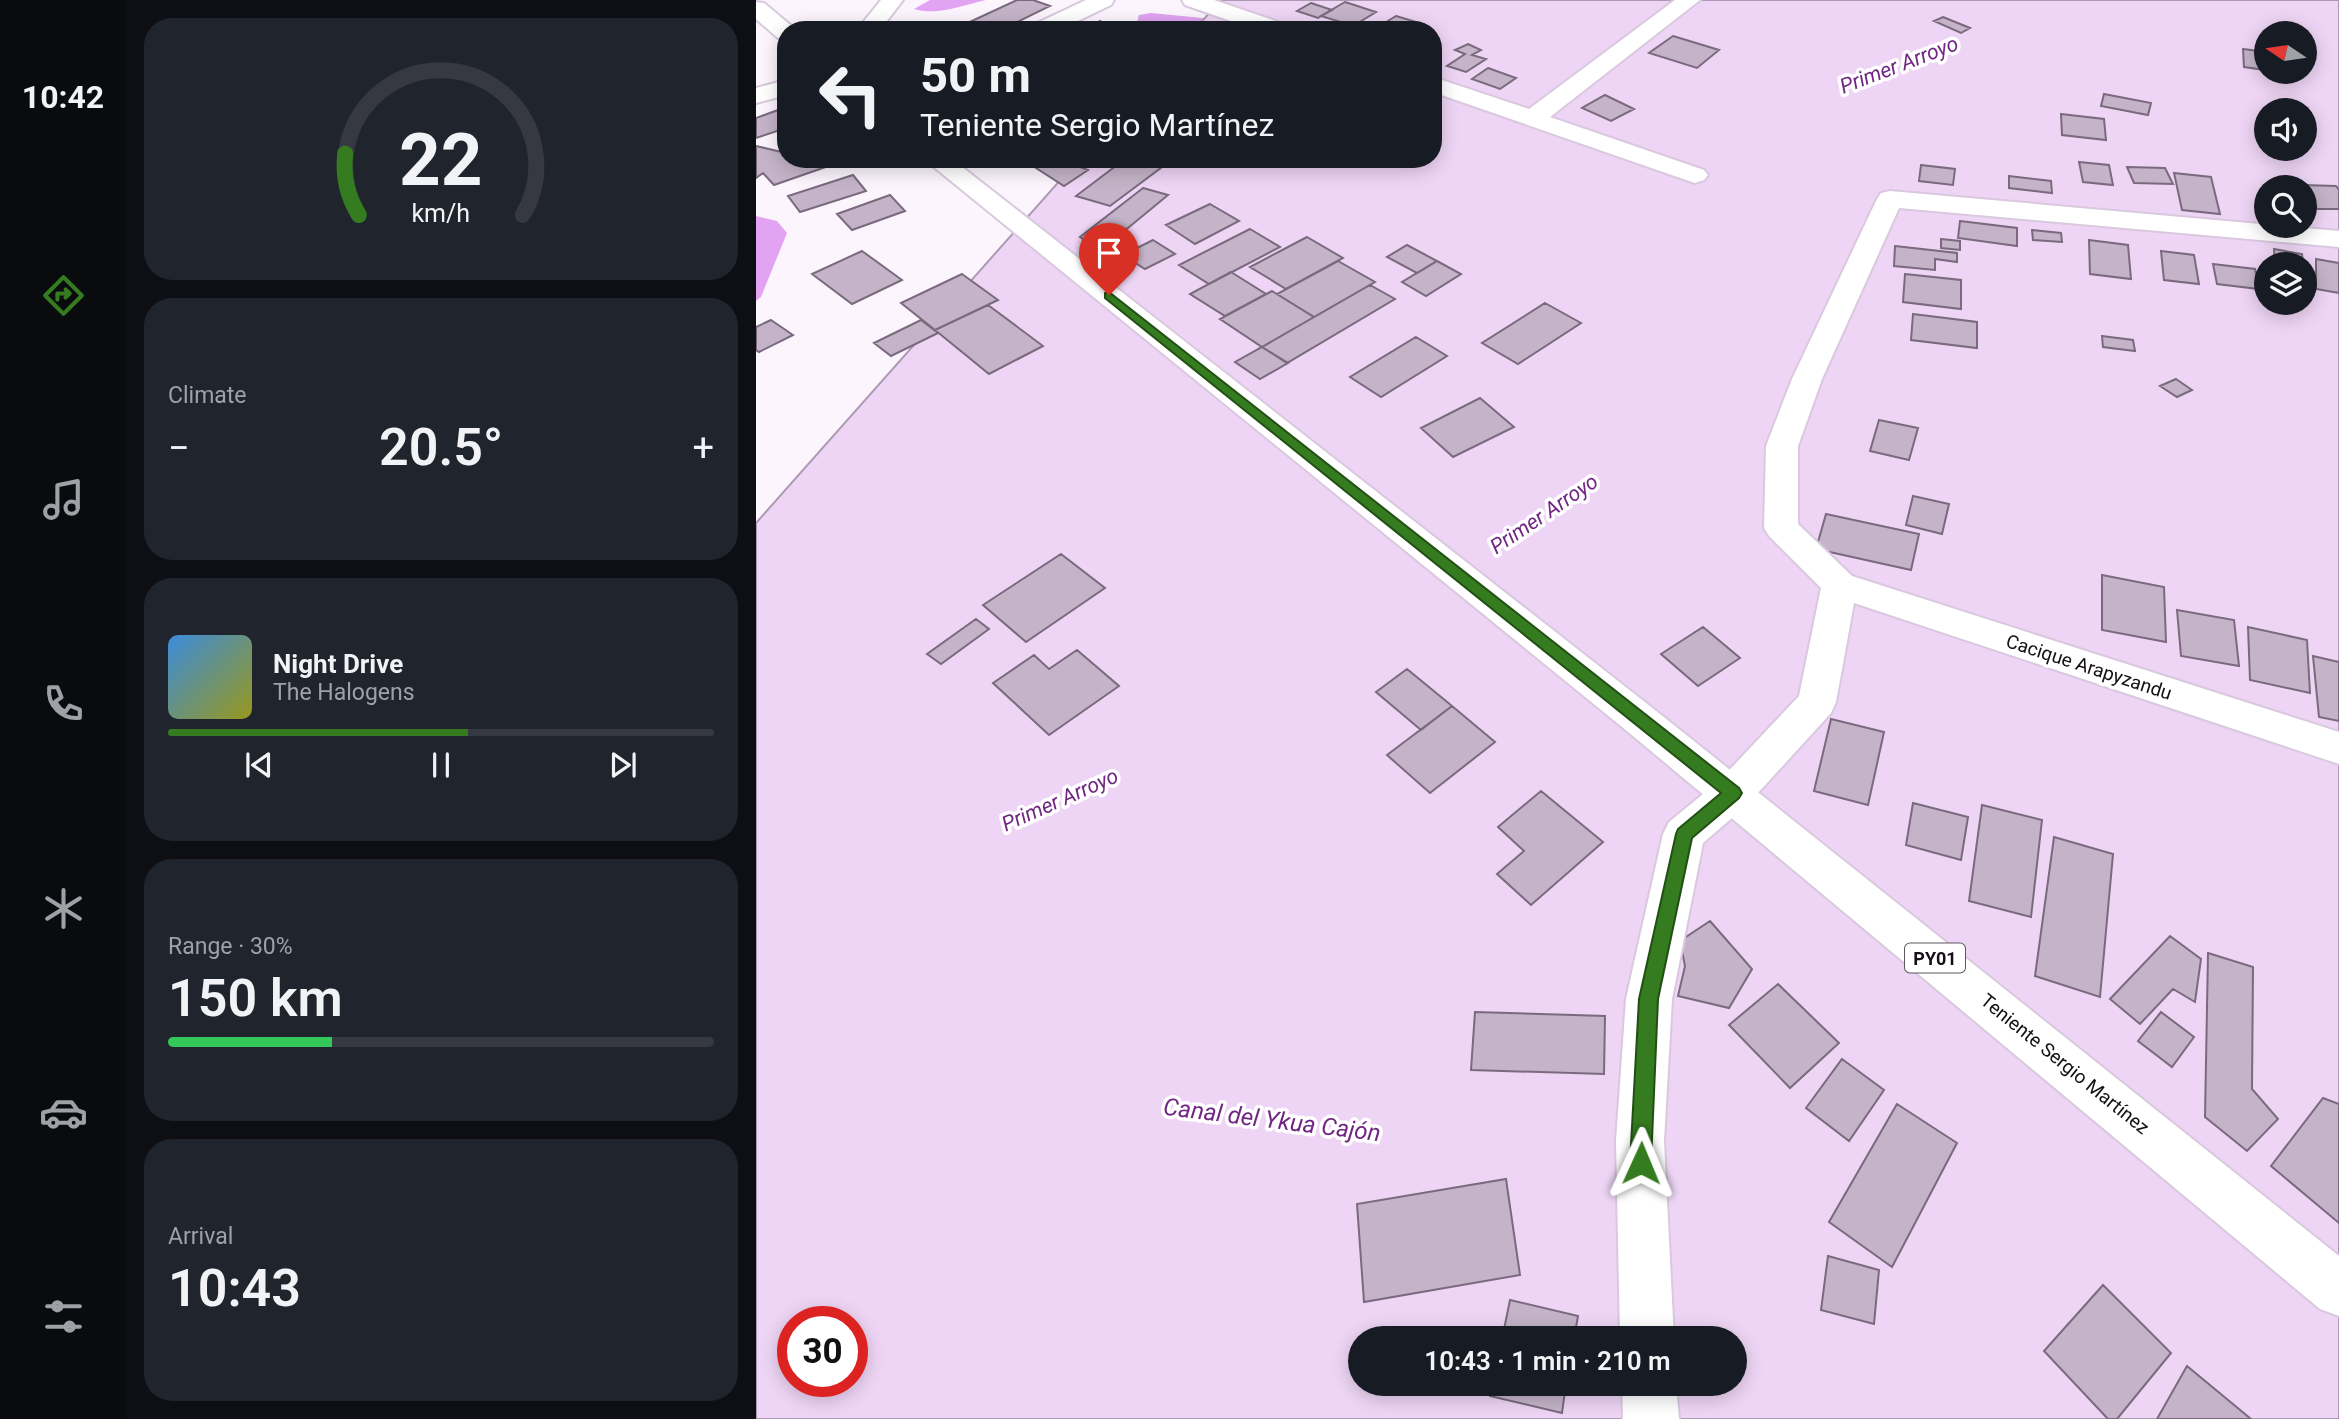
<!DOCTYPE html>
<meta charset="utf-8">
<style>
:root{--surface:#171b24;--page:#20242c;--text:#f1f3f6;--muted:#9ea1a6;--line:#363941;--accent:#357b1f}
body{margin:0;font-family:Roboto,sans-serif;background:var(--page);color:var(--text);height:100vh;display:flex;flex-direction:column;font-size:26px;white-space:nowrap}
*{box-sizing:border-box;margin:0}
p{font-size:23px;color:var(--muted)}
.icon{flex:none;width:38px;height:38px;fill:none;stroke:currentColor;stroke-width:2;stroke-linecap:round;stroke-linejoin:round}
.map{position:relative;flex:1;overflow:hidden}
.drawer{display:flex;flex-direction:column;gap:18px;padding:18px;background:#0d0f14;width:630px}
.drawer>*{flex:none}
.banner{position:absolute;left:21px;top:21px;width:665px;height:147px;border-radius:28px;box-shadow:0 4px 18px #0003;background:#171b24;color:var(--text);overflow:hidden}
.needle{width:46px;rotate:283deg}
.controls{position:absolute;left:1498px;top:21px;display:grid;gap:14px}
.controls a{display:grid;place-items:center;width:63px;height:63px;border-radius:50%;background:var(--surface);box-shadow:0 4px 18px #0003;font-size:35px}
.speed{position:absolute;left:21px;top:1306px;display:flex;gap:14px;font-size:35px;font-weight:700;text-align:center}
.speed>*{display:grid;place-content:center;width:91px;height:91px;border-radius:50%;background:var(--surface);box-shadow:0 4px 18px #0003;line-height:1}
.speed .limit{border:10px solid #d22;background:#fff;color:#111}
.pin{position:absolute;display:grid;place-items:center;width:60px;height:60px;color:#fff;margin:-72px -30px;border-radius:50% 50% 50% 0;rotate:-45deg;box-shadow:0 0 7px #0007}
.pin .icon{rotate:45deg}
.me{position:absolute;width:77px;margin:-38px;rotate:1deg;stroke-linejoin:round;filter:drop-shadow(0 0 5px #0008)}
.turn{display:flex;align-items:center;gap:24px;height:147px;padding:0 28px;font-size:32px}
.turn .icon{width:91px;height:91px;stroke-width:2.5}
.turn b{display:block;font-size:49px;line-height:60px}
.big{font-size:52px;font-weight:600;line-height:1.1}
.drawer .tile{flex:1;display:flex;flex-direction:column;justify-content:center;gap:10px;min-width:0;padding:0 24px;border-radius:28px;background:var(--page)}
.drawer .dial{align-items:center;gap:0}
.dial svg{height:182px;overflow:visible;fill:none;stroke:var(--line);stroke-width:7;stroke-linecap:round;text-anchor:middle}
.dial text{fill:var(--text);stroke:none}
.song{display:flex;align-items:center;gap:21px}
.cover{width:84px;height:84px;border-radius:10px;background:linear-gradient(135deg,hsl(210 70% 55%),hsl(60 70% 35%))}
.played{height:7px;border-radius:4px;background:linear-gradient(90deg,var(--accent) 55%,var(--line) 55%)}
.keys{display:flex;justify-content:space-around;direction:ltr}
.heat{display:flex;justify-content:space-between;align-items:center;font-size:38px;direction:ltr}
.charge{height:10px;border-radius:5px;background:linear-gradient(90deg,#34c759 30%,var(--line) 0)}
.trip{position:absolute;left:592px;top:1326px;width:399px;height:70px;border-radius:35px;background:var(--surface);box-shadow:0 4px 18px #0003;font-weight:600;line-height:70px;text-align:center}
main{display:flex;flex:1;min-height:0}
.menu{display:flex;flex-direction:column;width:126px;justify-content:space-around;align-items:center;background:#090b0e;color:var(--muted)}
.menu .icon{width:49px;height:49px}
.menu .on{color:var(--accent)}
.menu b{font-size:32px;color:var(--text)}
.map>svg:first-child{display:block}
.forest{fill:#e2a3f2}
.water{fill:#eed5f5;stroke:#ad9ab2;stroke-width:2;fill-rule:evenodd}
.building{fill:#c5b4c9;stroke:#7a6a7e;stroke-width:2}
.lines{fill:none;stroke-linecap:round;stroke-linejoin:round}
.street-casing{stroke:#d9c8de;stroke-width:4}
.highway-casing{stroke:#d9c8de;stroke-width:4}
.street{fill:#fff;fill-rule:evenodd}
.highway{fill:#fff;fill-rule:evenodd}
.route{fill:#357b1f;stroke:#225014;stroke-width:2}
.labels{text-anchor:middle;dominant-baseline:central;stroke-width:7;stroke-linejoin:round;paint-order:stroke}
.shield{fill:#fff;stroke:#5b575c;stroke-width:2}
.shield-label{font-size:18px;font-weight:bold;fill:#150f16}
.street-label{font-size:19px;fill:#150f16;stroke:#fff}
.water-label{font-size:21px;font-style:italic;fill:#702682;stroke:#fff}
.near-water-label{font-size:24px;font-style:italic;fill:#702682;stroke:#fff}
</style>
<main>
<nav class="menu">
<b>10:42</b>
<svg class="icon on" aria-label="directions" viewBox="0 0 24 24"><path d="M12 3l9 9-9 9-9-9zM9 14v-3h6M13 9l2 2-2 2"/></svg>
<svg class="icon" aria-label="music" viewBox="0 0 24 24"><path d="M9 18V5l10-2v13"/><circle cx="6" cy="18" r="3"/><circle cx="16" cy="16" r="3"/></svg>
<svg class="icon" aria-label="phone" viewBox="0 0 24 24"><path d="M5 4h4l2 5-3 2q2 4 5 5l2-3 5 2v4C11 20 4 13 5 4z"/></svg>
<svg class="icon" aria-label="climate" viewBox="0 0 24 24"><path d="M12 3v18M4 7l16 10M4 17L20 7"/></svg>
<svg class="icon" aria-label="car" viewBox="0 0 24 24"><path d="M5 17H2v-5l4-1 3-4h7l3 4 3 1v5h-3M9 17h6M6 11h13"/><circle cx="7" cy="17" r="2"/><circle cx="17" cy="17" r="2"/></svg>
<svg class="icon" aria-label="filters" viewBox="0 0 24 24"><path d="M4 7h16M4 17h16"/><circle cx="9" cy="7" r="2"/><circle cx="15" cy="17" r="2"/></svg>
</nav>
<section class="drawer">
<div class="tile dial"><svg viewBox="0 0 100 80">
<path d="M14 69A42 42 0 1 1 86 69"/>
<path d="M14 69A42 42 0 0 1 8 42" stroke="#357b1f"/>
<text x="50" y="56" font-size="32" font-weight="700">22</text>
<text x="50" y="72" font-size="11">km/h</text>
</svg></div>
<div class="tile"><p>Climate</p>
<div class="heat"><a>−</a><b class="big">20.5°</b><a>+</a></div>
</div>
<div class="tile">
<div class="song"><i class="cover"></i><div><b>Night Drive</b><p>The Halogens</p></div></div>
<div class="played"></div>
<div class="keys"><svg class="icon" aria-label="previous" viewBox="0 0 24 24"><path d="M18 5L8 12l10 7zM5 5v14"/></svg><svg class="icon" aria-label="pause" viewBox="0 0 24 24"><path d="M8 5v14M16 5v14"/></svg><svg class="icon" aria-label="next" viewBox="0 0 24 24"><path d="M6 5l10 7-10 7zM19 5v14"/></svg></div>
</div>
<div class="tile"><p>Range · 30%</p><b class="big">150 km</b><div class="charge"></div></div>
<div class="tile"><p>Arrival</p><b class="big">10:43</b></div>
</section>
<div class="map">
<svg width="1583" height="1419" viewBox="0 0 1583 1419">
<rect width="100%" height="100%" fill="#fcf5fe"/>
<path class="forest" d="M174,0H230C207,5 182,16 158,9Z
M395,13L467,20L475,30H379L383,15Z
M0,216L21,221L31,233L5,297L0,301Z"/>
<path class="water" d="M465,0H1583V1419H0V523L323,159H677V30H438ZM1510,33H1549V72H1510ZM1510,110H1549V149H1510ZM1510,187H1549V226H1510ZM1510,264H1549V303H1510ZM37,1321H96V1381H37ZM604,1339H978V1384H604Z"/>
<path class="building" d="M261,0H277L294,6L249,28L254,30H215L205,26Z
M589,2L620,12L597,26L565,16Z
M555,3L576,10L562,18L541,11Z
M640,16L667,24L658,30H617Z
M1187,17L1214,28L1205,33L1178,21Z
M344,21L360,29L324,30Z
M917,36L963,50L941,68L893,53Z
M712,44L725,50L716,55L730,59L710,72L691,66L709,54L699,50Z
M1487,49L1510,52V70L1488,67Z
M732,68L760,78L744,89L716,79Z
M1348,94L1395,103L1392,115L1345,106Z
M849,95L878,109L855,121L826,108Z
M22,110L30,118V128L0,138V118Z
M1305,114L1348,119L1350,140L1306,135Z
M0,146L30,153V159H81L84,162L18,185L7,173L0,178Z
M292,159H332L334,160L324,167L332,170L308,186L280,168Z
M369,159H394L410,164L354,206L320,196Z
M1323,162L1353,165L1357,185L1327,182Z
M1165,165L1199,169L1197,185L1163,181Z
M1371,167L1409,168L1417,184L1378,183Z
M1418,173L1455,177L1464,214L1426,210Z
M97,175L110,191L44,212L32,196Z
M1253,176L1295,181L1296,193L1253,188Z
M1546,185L1580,186L1583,190V209H1561Z
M387,188L412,195L344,251L324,237Z
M134,195L149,211L96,230L81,214Z
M454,204L483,221L439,244L410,225Z
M1204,221L1261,228V246L1202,238Z
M494,229L524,247L453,284L423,265Z
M1276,230L1305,233L1306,242L1277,240Z
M551,237L587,258L530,289L494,267Z
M1185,239L1204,241V250L1185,248Z
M397,240L419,254L389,269L367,255Z
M1333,240L1372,245L1375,279L1334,274Z
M651,245L681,261L661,273L631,257Z
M1139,246L1201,253V262L1179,259V270L1138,266Z
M1518,249L1546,254L1547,264H1519Z
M106,251L146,280L96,304L56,274Z
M1405,251L1438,255L1443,284L1408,280Z
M1560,259L1583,263V293L1560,289Z
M582,261L619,282L558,317L521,294Z
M681,261L705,274L670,296L646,282Z
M1457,264L1499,269L1503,289L1461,284Z
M475,272L510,294L469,316L434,294Z
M206,274L242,300L179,330L145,303Z
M1149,274L1205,280V309L1147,302Z
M614,285L639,299L531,363L506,347Z
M516,291L558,317L506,347L464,319Z
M789,303L825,323L762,364L726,343Z
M232,305L287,346L233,374L179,330Z
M1157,314L1221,322V348L1155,340Z
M15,320L37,335L3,352L0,350V327Z
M165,320L182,333L135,356L118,343Z
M1346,336L1377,340L1379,351L1347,347Z
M660,337L691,356L625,397L594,377Z
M506,347L532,363L504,379L479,362Z
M1420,379L1436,390L1421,397L1404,386Z
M724,398L758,427L697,457L665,428Z
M1123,420L1162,428L1153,460L1114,451Z
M1157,496L1193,504L1186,534L1150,525Z
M1070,514L1163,534L1155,570L1060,549Z
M305,554L349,588L270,642L227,605Z
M1346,575L1408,587L1410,642L1346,630Z
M1421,610L1478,620L1483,666L1425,656Z
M220,619L233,629L185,664L171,654Z
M947,627L984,658L942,686L905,654Z
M1492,627L1551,640L1554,693L1494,680Z
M321,650L363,686L293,735L237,683L278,655L293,669Z
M1557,656L1583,662V721L1563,717Z
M651,669L696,706L665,730L620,692Z
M696,706L739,742L674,793L631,755Z
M1075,719L1128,732L1112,805L1058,791Z
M785,791L847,842L775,905L741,874L768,851L742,827Z
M1157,803L1212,817L1205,860L1150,845Z
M1226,805L1286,820L1275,917L1213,901Z
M1298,837L1357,854L1344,997L1279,976Z
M954,921L996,969L973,1008L922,996L929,966L924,941Z
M1414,936L1445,959L1439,1002L1417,989L1384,1024L1354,999Z
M1452,953L1497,967L1496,1089L1522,1119L1491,1151L1449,1117Z
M1022,984L1083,1043L1034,1088L973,1025Z
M719,1012L849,1016L848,1074L715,1070Z
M1405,1012L1438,1037L1416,1067L1382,1041Z
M1086,1059L1128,1090L1093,1141L1050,1108Z
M1567,1098L1583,1104V1223L1515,1166Z
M1141,1104L1201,1143L1136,1267L1073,1222Z
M750,1179L764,1275L608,1302L601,1204Z
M1072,1256L1123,1270L1118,1324L1065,1310Z
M1347,1285L1415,1353L1361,1419H1352L1288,1351Z
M754,1300L822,1316L818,1339H746Z
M1431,1366L1495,1419H1401Z
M736,1384H810L806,1413L734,1396Z"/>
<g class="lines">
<g class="street-casing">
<path id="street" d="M125,0H147L124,30H101Z
M330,0H358L355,5L303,30H274L277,25Z
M426,0H458L531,25L534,30H501L429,5Z
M919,0H944L794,117L948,170L952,175L948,180L939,183L930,180L677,92V77L773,109Z
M30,80V95L0,103V88Z
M1134,191L1583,231V247L1143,208L1066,379L1042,446V524L1096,576L1583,732V764L1098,603L1080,702L1075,713L991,805L947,843L916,999L908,1141L918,1339H864L860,1141L870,999L907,834L913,822L963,781L1043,696L1065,588L1013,536L1008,528L1010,446L1036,379L1121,199L1125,193Z
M866,1384H920L923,1419H867Z"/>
</g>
<g class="highway-casing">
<path id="highway" d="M0,2L8,3L38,28L30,30V40L22,38L0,19Z
M168,159H196L899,710L1583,1256V1316L1564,1309L871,731Z"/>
</g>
<use href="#street" class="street"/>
<use href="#highway" class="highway"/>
</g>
<path class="route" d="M353,292L983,788L986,793L983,798L936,838L902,999L895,1163L892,1170L885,1173L877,1170L874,1163L883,999L920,834L922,829L965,793L349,298V293Z"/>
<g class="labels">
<rect class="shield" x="1149" y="943.5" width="60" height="29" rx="5"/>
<g class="shield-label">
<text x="1179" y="958">PY01</text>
</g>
<g class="street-label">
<text transform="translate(1333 667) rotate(18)">Cacique Arapyzandu</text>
<text transform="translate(1309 1064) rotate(39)">Teniente Sergio Martínez</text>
</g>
<g class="water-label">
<text transform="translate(1143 65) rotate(-21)">Primer Arroyo</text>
<text transform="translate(788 514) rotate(-34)">Primer Arroyo</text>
<text transform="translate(304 800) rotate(-24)">Primer Arroyo</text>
</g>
<g class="near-water-label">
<text transform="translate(516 1120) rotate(7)">Canal del Ykua Cajón</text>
</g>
</g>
</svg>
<div class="controls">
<a><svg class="needle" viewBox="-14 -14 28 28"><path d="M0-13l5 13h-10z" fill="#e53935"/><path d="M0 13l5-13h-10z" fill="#9ea1a6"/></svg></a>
<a><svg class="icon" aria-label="sound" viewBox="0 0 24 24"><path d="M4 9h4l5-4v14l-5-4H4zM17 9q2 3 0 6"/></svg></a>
<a><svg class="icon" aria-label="search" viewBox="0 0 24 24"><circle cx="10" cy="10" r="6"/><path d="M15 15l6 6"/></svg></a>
<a><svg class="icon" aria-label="layers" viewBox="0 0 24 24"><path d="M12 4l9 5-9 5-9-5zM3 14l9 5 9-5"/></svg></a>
</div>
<div class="speed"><div class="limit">30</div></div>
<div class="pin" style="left:353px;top:295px;background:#d93025"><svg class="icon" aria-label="arrive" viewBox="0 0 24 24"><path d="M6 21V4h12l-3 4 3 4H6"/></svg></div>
<svg class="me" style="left:885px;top:1163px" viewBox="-20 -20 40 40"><path d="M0-17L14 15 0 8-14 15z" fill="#357b1f" stroke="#fff" stroke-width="4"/></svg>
<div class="trip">10:43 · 1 min · 210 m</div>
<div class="banner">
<div class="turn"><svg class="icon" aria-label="left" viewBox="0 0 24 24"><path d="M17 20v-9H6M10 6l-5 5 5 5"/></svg><div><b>50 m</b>Teniente Sergio Martínez</div></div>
</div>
</div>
</main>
